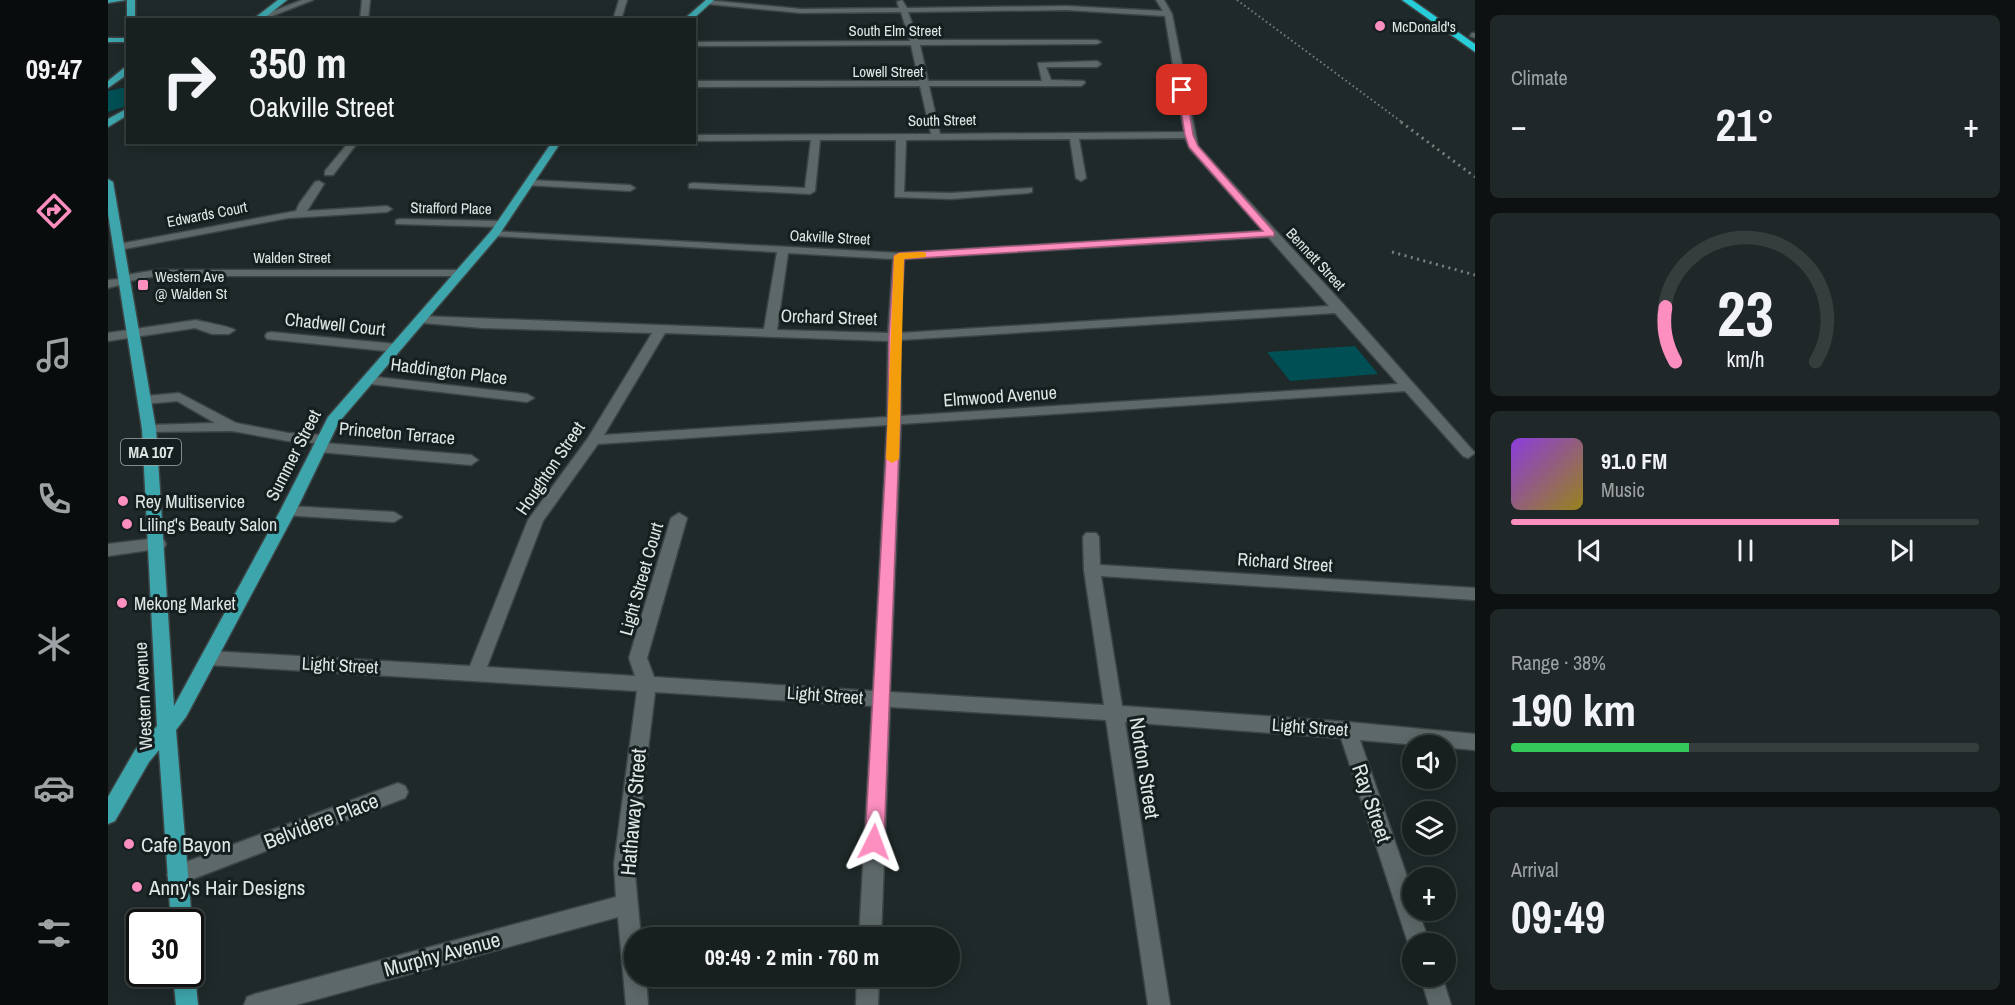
<!DOCTYPE html>
<meta charset="utf-8">
<style>
:root{--surface:#171f1f;--page:#202728;--text:#f1f3f6;--muted:#9ea2a4;--line:#363d3d;--accent:#fd8ec0}
body{margin:0;font-family:"Archivo Narrow",sans-serif;background:var(--page);color:var(--text);height:100vh;display:flex;flex-direction:column;font-size:22px;white-space:nowrap}
*{box-sizing:border-box;margin:0}
p{font-size:20px;color:var(--muted)}
.icon{flex:none;width:33px;height:33px;fill:none;stroke:currentColor;stroke-width:2;stroke-linecap:round;stroke-linejoin:round}
.map{position:relative;flex:1;overflow:hidden}
.details{display:flex;flex-direction:column;gap:15px;padding:15px;background:#0d1111;width:540px}
.details>*{flex:none}
.top-card{position:absolute;left:18px;top:18px;width:570px;height:126px;border-radius:0px;box-shadow:0 3px 15px #0003,0 0 0 2px var(--line);background:#171f1f;color:var(--text);overflow:hidden}
.fabs{position:absolute;left:1294px;top:735px;display:grid;gap:12px}
.fabs a{display:grid;place-items:center;width:54px;height:54px;border-radius:50%;background:var(--surface);box-shadow:0 3px 15px #0003,0 0 0 2px var(--line);font-size:30px}
.speed{position:absolute;left:18px;top:909px;display:flex;gap:12px;font-size:30px;font-weight:700;text-align:center}
.speed>*{display:grid;place-content:center;width:78px;height:78px;border-radius:50%;background:var(--surface);box-shadow:0 3px 15px #0003,0 0 0 2px var(--line);line-height:1}
.speed .limit{border:3px solid #111;border-radius:9px;background:#fff;color:#111}
.pin{position:absolute;display:grid;place-items:center;width:51px;height:51px;color:#fff;margin:-26px;border-radius:12px;box-shadow:0 3px 9px #0006}
.me{position:absolute;width:66px;margin:-33px;rotate:3deg;stroke-linejoin:round;filter:drop-shadow(0 0 4px #0008)}
.turn{display:flex;align-items:center;gap:21px;height:126px;padding:0 24px;font-size:27px}
.turn .icon{width:78px;height:78px;stroke-width:2.5}
.turn b{display:block;font-size:42px;line-height:51px}
.big{font-size:45px;font-weight:800;line-height:1.1}
.details .widget{flex:1;display:flex;flex-direction:column;justify-content:center;gap:9px;min-width:0;padding:0 21px;border-radius:9px;background:var(--page)}
.details .dial{align-items:center;gap:0}
.dial svg{height:156px;overflow:visible;fill:none;stroke:var(--line);stroke-width:7;stroke-linecap:round;text-anchor:middle}
.dial text{fill:var(--text);stroke:none}
.song{display:flex;align-items:center;gap:18px}
.cover{width:72px;height:72px;border-radius:9px;background:linear-gradient(135deg,hsl(270 70% 55%),hsl(50 70% 35%))}
.played{height:6px;border-radius:3px;background:linear-gradient(90deg,var(--accent) 70%,var(--line) 70%)}
.keys{display:flex;justify-content:space-around;direction:ltr}
.heat{display:flex;justify-content:space-between;align-items:center;font-size:33px;direction:ltr}
.charge{height:9px;border-radius:4px;background:linear-gradient(90deg,#34c759 38%,var(--line) 0)}
.trip{position:absolute;left:516px;top:927px;width:336px;height:60px;border-radius:30px;background:var(--surface);box-shadow:0 3px 15px #0003,0 0 0 2px var(--line);font-weight:800;line-height:60px;text-align:center}
main{display:flex;flex:1;min-height:0}
.menu{display:flex;flex-direction:column;width:108px;justify-content:space-around;align-items:center;background:#090c0c;color:var(--muted)}
.menu .icon{width:42px;height:42px}
.menu .on{color:var(--accent)}
.menu b{font-size:27px;color:var(--text)}
.map>svg:first-child{display:block}
.green{fill:#004f54}
.lines{fill:none;stroke-linecap:round;stroke-linejoin:round}
.minor-casing{stroke:#3c4445;stroke-width:3}
.major-casing{stroke:#3c4445;stroke-width:3}
.highway-casing{stroke:#3c4445;stroke-width:3}
.minor{fill:#5d6869;fill-rule:evenodd}
.major{fill:#3da5ac;fill-rule:evenodd}
.highway{fill:#27cdd9;fill-rule:evenodd}
.rail-far1{stroke:#788080;stroke-width:2;stroke-dasharray:1.5 3;stroke-linecap:butt}
.rail{stroke:#788080;stroke-width:3;stroke-dasharray:2 4.5;stroke-linecap:butt}
.route{fill:#fd8ec0;stroke:#a45c7d;stroke-width:1.5}
.slow{fill:#f59e0b}
.poi-dot{fill:#fd8ec0;stroke:#161f20;stroke-width:2}
.labels{text-anchor:middle;dominant-baseline:central;stroke-width:6;stroke-linejoin:round;paint-order:stroke}
.far-poi-label{font-size:15px;fill:#dfe6e6;stroke:#161f20;text-anchor:start}
.far-street-label{font-size:15px;fill:#dfe6e6;stroke:#161f20}
.shield{fill:#161f20;stroke:#a3aaab;stroke-width:1.5}
.shield-label{font-size:16px;font-weight:bold;fill:#dfe6e6}
.street-label{font-size:18px;fill:#dfe6e6;stroke:#161f20}
.poi-label{font-size:18px;fill:#dfe6e6;stroke:#161f20;text-anchor:start}
.near-street-label{font-size:21px;fill:#dfe6e6;stroke:#161f20}
.near-poi-label{font-size:21px;fill:#dfe6e6;stroke:#161f20;text-anchor:start}
</style>
<main>
<nav class="menu">
<b>09:47</b>
<svg class="icon on" aria-label="directions" viewBox="0 0 24 24"><path d="M12 3l9 9-9 9-9-9zM9 14v-3h6M13 9l2 2-2 2"/></svg>
<svg class="icon" aria-label="music" viewBox="0 0 24 24"><path d="M9 18V5l10-2v13"/><circle cx="6" cy="18" r="3"/><circle cx="16" cy="16" r="3"/></svg>
<svg class="icon" aria-label="phone" viewBox="0 0 24 24"><path d="M5 4h4l2 5-3 2q2 4 5 5l2-3 5 2v4C11 20 4 13 5 4z"/></svg>
<svg class="icon" aria-label="climate" viewBox="0 0 24 24"><path d="M12 3v18M4 7l16 10M4 17L20 7"/></svg>
<svg class="icon" aria-label="car" viewBox="0 0 24 24"><path d="M5 17H2v-5l4-1 3-4h7l3 4 3 1v5h-3M9 17h6M6 11h13"/><circle cx="7" cy="17" r="2"/><circle cx="17" cy="17" r="2"/></svg>
<svg class="icon" aria-label="filters" viewBox="0 0 24 24"><path d="M4 7h16M4 17h16"/><circle cx="9" cy="7" r="2"/><circle cx="15" cy="17" r="2"/></svg>
</nav>
<div class="map">
<svg width="1367" height="1005" viewBox="0 0 1367 1005">
<rect width="100%" height="100%" fill="#1f2929"/>
<path class="green" d="M19,87V106L0,112V91Z
M1247,346L1270,374L1182,381L1159,352Z"/>
<g class="lines">
<g class="minor-casing">
<path id="minor" d="M194,0H205L154,20L147,18Z
M254,0H262L260,20H252Z
M511,0H519L513,20H505Z
M597,0L693,9L791,8L789,2L794,0L799,8L958,6L1055,11L1048,0H1056L1064,14L1090,146L1237,306L1367,453L1360,458L1355,456L1297,391L793,424L782,692L996,705L976,570L975,537L978,533H988L991,537L992,565L1367,588V600L993,576L1014,706L1240,722L1367,734V750L1252,740L1305,894V910H1310L1322,944H1305L1303,952L1233,738L1017,722L1062,1005H1040L998,720L782,707L773,938H751L764,706L547,692L526,864L533,938H526V976H538L540,1005H518L510,917L188,1005H136L139,997L147,994L508,897L506,864L529,691L102,665L96,663L93,658L96,653L102,651L362,666L420,520L480,438L544,333L375,328L315,323L311,322V316L656,329L669,252L387,236L382,233L383,231L791,253L1155,231L1082,149L1077,138L971,139L978,178L973,181L968,178L962,139L798,140L796,192L843,193L924,188V192L920,193L843,199L787,197L788,140H712L707,191L702,194L581,188V184L585,183L697,188L703,140L586,141V135L823,134L812,86L586,87V81H811L803,45L586,46V42L802,41L793,12L693,13L600,4ZM958,10L1057,16L1076,132L832,134L821,86H973L977,83L976,81L943,80L938,67H989L993,64L989,61L930,63L934,81H820L812,45L989,44L993,42L989,40H810L800,12ZM1160,237L1221,306L792,333L796,259ZM680,253L785,259L780,333L669,330ZM1227,313L1290,384L793,416L792,340ZM557,333L780,341L779,417L496,435ZM779,425L765,691L546,677L539,658L579,518L571,513L563,518L521,658L527,676L379,667L435,521L490,444Z
M1364,33H1367V38L1362,36Z
M241,142H250L225,175H217V171Z
M422,180L522,185L527,188L522,191L418,185V181Z
M211,181L216,184L199,211L279,206L284,209L279,212L180,218L11,250L5,247L11,244L188,211L191,204L207,182Z
M292,219L393,221L398,224L393,227L288,224V220Z
M48,270H353L359,273L353,276H48L22,281L20,283L0,288V280L11,279L12,276Z
M88,320C96,322 124,327 127,330L121,334H104L87,328L0,341V333Z
M163,332L288,344L294,348L288,352L159,339L157,336L159,333Z
M259,376L419,394L426,398L419,402L254,383L252,380Z
M71,393L128,423L180,433L214,435L221,439L216,443L363,455L370,460L363,465L211,452L204,447L208,443L180,441L124,431L36,432L34,429L41,425L107,423L69,401L37,404L30,400L37,396Z
M180,506L286,512L294,517L286,522L175,515L172,511Z
M50,538L56,540L58,544L56,548L0,556V544Z
M290,783L297,786L300,792L297,798L69,885L62,882L59,875L62,868Z
M749,976H771L770,1005H748Z
M1312,976H1334L1343,1005H1321Z"/>
</g>
<g class="major-casing">
<path id="major" d="M0,0H18L0,3Z
M19,0H27V20H19Z
M170,0H179L154,20H144Z
M598,0H606L584,20H575Z
M0,38H20V42H0Z
M16,68H20V74L0,88V81Z
M20,108V115L0,127V119Z
M444,142H453L391,235L231,422L188,511L78,717L68,730L84,922L82,925V922H63L51,750L41,762L7,821L0,824V797L27,750L49,726L34,429L0,214V179L5,182L48,429L66,706L172,511L220,417L383,231Z
M82,966L87,974L90,1005H68L65,974H82Z"/>
</g>
<g class="highway-casing">
<path id="highway" d="M1294,0H1304L1367,44V52Z"/>
</g>
<use href="#minor" class="minor"/>
<use href="#major" class="major"/>
<use href="#highway" class="highway"/>
<path class="rail-far1" d="M1129,0L1295,123"/>
<path class="rail" d="M1293,122L1367,177
M1284,252L1367,275"/>
</g>
<path class="route" d="M1074,88L1078,90L1085,135L1090,146L1166,232V236L796,259L792,337V421L776,842L773,848L766,850L760,848L757,842L780,421L781,337L786,256L791,253L1155,231L1081,147L1077,135L1070,90Z"/>
<path class="slow" d="M814,252L818,253V257L796,259L791,459L784,463L778,459L786,256L791,253Z"/>
<g class="poi-dot">
<circle cx="1272" cy="26" r="6"/>
<rect x="29" y="279" width="12" height="12" rx="3"/>
<circle cx="15" cy="501" r="6"/>
<circle cx="19" cy="524" r="6"/>
<circle cx="14" cy="603" r="6"/>
<circle cx="21" cy="844" r="6"/>
<circle cx="29" cy="887" r="6"/>
</g>
<g class="labels">
<g class="far-poi-label">
<text x="1284" y="26">McDonald's</text>
<text x="47" y="276">Western Ave<tspan x="47" dy="17">@ Walden St</tspan></text>
</g>
<g class="far-street-label">
<text x="787" y="30">South Elm Street</text>
<text x="780" y="71">Lowell Street</text>
<text transform="translate(834 120) rotate(-1)">South Street</text>
<text transform="translate(343 208) rotate(1)">Strafford Place</text>
<text transform="translate(99 214) rotate(-11)">Edwards Court</text>
<text transform="translate(722 237) rotate(3)">Oakville Street</text>
<text x="184" y="257">Walden Street</text>
<text transform="translate(1208 259) rotate(47)">Bennett Street</text>
</g>
<rect class="shield" x="13" y="439" width="60" height="26" rx="4.5"/>
<g class="shield-label">
<text x="43" y="452">MA 107</text>
</g>
<g class="street-label">
<text transform="translate(721 317) rotate(2)">Orchard Street</text>
<text transform="translate(227 324) rotate(6)">Chadwell Court</text>
<text transform="translate(341 371) rotate(7)">Haddington Place</text>
<text transform="translate(892 396) rotate(-4)">Elmwood Avenue</text>
<text transform="translate(289 433) rotate(5)">Princeton Terrace</text>
<text transform="translate(185 455) rotate(-63)">Summer Street</text>
<text transform="translate(442 468) rotate(-56)">Houghton Street</text>
<text transform="translate(1177 562) rotate(4)">Richard Street</text>
<text transform="translate(533 579) rotate(-74)">Light Street Court</text>
<text transform="translate(232 665) rotate(3)">Light Street</text>
<text transform="translate(717 695) rotate(4)">Light Street</text>
<text transform="translate(35 696) rotate(-93)">Western Avenue</text>
<text transform="translate(1202 727) rotate(4)">Light Street</text>
</g>
<g class="poi-label">
<text x="27" y="501">Rey Multiservice</text>
<text x="31" y="524">Liling's Beauty Salon</text>
<text x="26" y="603">Mekong Market</text>
</g>
<g class="near-street-label">
<text transform="translate(1037 768) rotate(81)">Norton Street</text>
<text transform="translate(1264 803) rotate(71)">Ray Street</text>
<text transform="translate(525 812) rotate(-85)">Hathaway Street</text>
<text transform="translate(213 821) rotate(-21)">Belvidere Place</text>
<text transform="translate(334 954) rotate(-15)">Murphy Avenue</text>
</g>
<g class="near-poi-label">
<text x="33" y="844">Cafe Bayon</text>
<text x="41" y="887">Anny's Hair Designs</text>
</g>
</g>
</svg>
<div class="fabs">
<a><svg class="icon" aria-label="sound" viewBox="0 0 24 24"><path d="M4 9h4l5-4v14l-5-4H4zM17 9q2 3 0 6"/></svg></a>
<a><svg class="icon" aria-label="layers" viewBox="0 0 24 24"><path d="M12 4l9 5-9 5-9-5zM3 14l9 5 9-5"/></svg></a>
<a>+</a>
<a>−</a>
</div>
<div class="speed"><div class="limit">30</div></div>
<div class="pin" style="left:1074px;top:90px;background:#d93025"><svg class="icon" aria-label="arrive" viewBox="0 0 24 24"><path d="M6 21V4h12l-3 4 3 4H6"/></svg></div>
<svg class="me" style="left:766px;top:842px" viewBox="-20 -20 40 40"><path d="M0-17L14 15 0 8-14 15z" fill="#fd8ec0" stroke="#fff" stroke-width="4"/></svg>
<div class="trip">09:49 · 2 min · 760 m</div>
<div class="top-card">
<div class="turn"><svg class="icon" aria-label="right" viewBox="0 0 24 24"><path d="M7 20v-9h11M14 6l5 5-5 5"/></svg><div><b>350 m</b>Oakville Street</div></div>
</div>
</div>
<section class="details">
<div class="widget"><p>Climate</p>
<div class="heat"><a>−</a><b class="big">21°</b><a>+</a></div>
</div>
<div class="widget dial"><svg viewBox="0 0 100 80">
<path d="M14 69A42 42 0 1 1 86 69"/>
<path d="M14 69A42 42 0 0 1 9 41" stroke="#fd8ec0"/>
<text x="50" y="56" font-size="32" font-weight="700">23</text>
<text x="50" y="72" font-size="11">km/h</text>
</svg></div>
<div class="widget">
<div class="song"><i class="cover"></i><div><b>91.0 FM</b><p>Music</p></div></div>
<div class="played"></div>
<div class="keys"><svg class="icon" aria-label="previous" viewBox="0 0 24 24"><path d="M18 5L8 12l10 7zM5 5v14"/></svg><svg class="icon" aria-label="pause" viewBox="0 0 24 24"><path d="M8 5v14M16 5v14"/></svg><svg class="icon" aria-label="next" viewBox="0 0 24 24"><path d="M6 5l10 7-10 7zM19 5v14"/></svg></div>
</div>
<div class="widget"><p>Range · 38%</p><b class="big">190 km</b><div class="charge"></div></div>
<div class="widget"><p>Arrival</p><b class="big">09:49</b></div>
</section>
</main>
